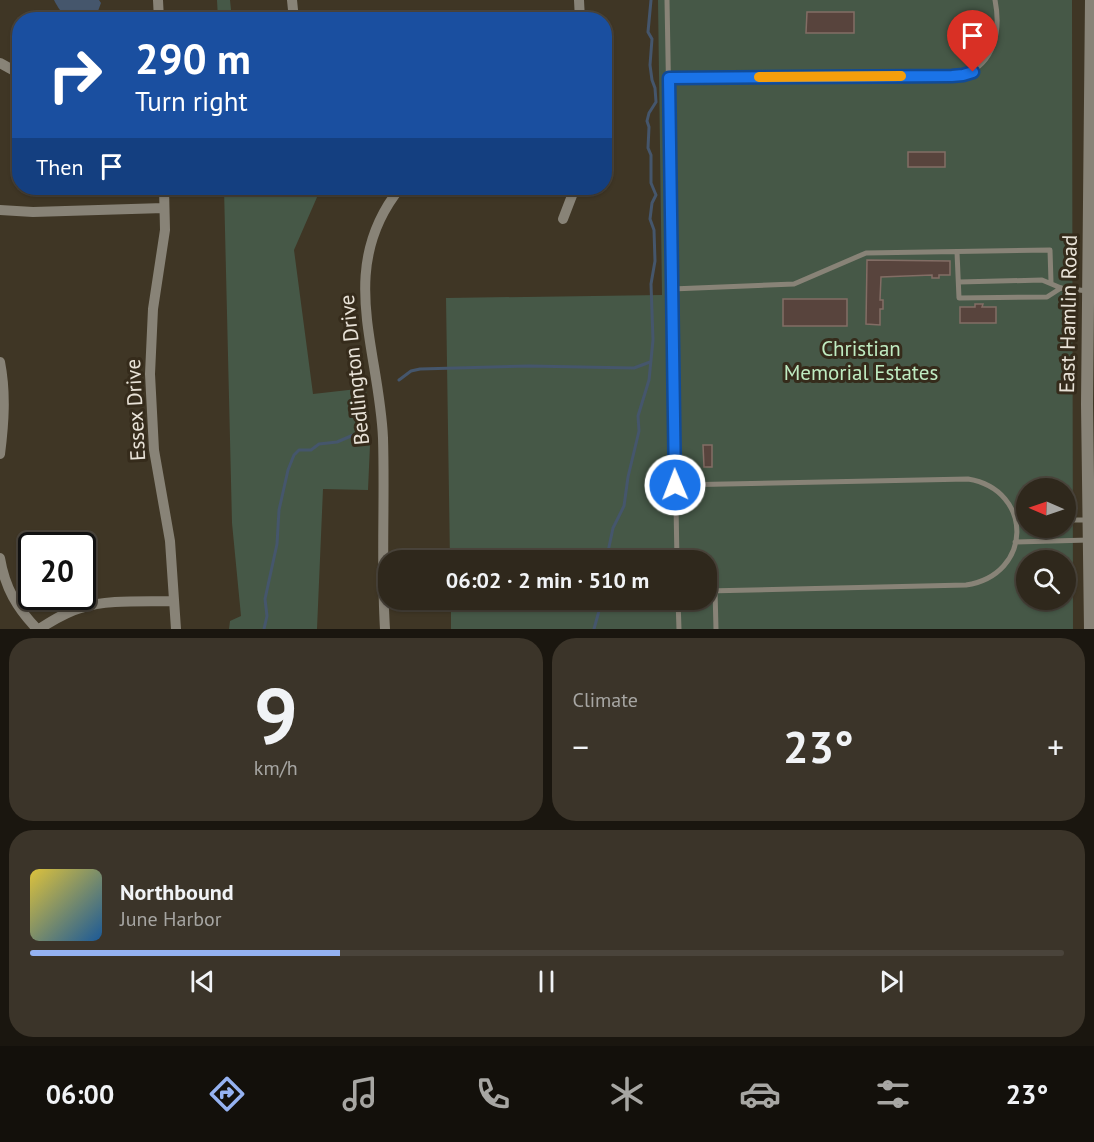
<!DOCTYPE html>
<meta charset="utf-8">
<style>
:root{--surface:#2f281c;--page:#3b3429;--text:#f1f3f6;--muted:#a7a6a3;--line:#4a443b;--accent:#95b2f1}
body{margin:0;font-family:"PT Sans",sans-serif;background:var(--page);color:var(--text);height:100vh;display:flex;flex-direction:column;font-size:22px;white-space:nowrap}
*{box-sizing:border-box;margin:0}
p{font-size:20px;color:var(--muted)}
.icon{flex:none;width:33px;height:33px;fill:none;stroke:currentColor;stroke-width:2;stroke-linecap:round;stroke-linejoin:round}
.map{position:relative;height:629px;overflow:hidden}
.details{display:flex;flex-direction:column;gap:9px;padding:9px;background:#1a160f;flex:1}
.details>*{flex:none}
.hud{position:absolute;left:12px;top:12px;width:600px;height:183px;border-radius:24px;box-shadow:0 2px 4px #0004,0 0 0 2px var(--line);background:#1a4fa0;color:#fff;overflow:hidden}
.needle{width:39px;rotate:272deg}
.buttons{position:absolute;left:1016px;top:478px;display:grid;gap:12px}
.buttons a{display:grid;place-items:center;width:60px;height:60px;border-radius:50%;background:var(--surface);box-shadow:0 2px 4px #0004,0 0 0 2px var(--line);font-size:30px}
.speed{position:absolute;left:18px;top:532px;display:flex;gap:12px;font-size:30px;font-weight:700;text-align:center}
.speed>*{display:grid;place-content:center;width:78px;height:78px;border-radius:50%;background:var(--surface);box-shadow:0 2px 4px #0004,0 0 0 2px var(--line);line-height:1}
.speed .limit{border:3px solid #111;border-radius:9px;background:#fff;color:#111}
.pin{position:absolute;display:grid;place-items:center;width:51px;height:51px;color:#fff;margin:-62px -26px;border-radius:50% 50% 50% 0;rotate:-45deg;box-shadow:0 0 6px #0007}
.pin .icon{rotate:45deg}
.me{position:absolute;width:66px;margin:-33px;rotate:359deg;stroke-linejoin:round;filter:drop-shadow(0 0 4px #0008)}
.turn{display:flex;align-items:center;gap:21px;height:126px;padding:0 24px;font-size:27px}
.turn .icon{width:78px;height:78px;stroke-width:2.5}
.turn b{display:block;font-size:42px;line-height:51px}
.then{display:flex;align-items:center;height:57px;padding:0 24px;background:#0003;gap:12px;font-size:22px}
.big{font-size:45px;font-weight:600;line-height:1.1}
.details .widget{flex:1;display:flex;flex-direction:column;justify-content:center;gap:9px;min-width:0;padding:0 21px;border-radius:24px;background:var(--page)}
.details .dial{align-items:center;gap:0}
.dial b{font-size:78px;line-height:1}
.song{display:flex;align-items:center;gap:18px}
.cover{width:72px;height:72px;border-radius:9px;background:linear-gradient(135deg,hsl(50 70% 55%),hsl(210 70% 35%))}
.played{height:6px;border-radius:3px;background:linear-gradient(90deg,var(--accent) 30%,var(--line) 30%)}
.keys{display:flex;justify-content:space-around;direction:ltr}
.heat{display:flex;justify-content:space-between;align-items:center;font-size:33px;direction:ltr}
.details .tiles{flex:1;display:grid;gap:9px;grid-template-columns:1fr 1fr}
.widget:last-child{grid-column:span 2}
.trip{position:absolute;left:378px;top:550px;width:339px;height:60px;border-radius:24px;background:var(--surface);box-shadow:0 2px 4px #0004,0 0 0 2px var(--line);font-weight:600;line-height:60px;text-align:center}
.tab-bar{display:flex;height:96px;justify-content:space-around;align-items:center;background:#13100b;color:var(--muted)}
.tab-bar .icon{width:42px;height:42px}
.tab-bar .current{color:var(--accent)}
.tab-bar b{font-size:27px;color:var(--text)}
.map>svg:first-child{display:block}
.green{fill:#465847;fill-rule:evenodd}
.water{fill:#45566c}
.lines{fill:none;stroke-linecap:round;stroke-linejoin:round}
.stream{stroke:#45566c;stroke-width:3}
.building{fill:#58443d;stroke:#836d65;stroke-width:1.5}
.service{stroke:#888377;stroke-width:5}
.minor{stroke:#888377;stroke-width:10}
.tertiary{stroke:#888377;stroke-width:12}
.route-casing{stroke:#114b97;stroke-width:15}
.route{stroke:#1a73e8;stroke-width:10}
.slow{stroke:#f59e0b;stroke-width:10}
.labels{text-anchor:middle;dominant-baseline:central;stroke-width:6;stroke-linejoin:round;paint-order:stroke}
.street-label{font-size:21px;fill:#e8e2d7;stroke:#352b1b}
.park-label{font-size:21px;fill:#bfebc1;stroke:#352b1b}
</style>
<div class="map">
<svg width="1094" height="629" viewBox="0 0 1094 629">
<rect width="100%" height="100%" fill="#3f3625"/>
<path class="green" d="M217,0H230L232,19H218Z
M658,0H1072L1073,629H451V600H706V561H450L446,298L662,295ZM1026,489H1065V528H1026ZM1026,561H1065V600H1026Z
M224,188H321L294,250L313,394L366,388L370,445L368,490L323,489L317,629H229L230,621L241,616L232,523Z"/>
<path class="water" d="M54,0H99L101,3L95,19C73,20 65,22 54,0Z"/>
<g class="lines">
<path class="stream" d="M399,380L411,371L420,369L529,366L634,368L650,362
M606,561L613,528L624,506L628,477L639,431L638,416L649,380L653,340L651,284L655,261L654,230L650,219L652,203L656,195L651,183V155L648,148L649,127L647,121L649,113L656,102L655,88L652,80L650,65L652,39L648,32L651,0
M264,629L267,616L265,599L277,544L279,510L288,470L294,455L299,450H311L319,444L337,442L365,430
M594,629L602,600"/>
</g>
<path class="building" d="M807,12H854V33H806Z
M908,152H945V167H908Z
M867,260L950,261V275H939V278H932V275L881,277L880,300H883V309H880V325L866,324Z
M783,299H847V326H783Z
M975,304H983L982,307H996V323H960V307H975Z
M703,445H712V467H704Z"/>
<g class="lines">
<path class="service" d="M667,0L677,561
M669,78L963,75C995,64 1001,30 995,0
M957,252L959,298L1047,297L1061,288
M959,282L1042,280L1061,288L1088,291
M672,289L794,284L866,253L1050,250L1051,282
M675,485L968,479C1034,490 1033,575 966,585L706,591
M1016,520H1026
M1065,520H1088
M1015,542L1089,540
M715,590L716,629
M678,600L679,629"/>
<path class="minor" d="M158,0L159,20
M292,0L294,20
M579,0L580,20
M0,63L20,74
M164,188L165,230L153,309L150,374L154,450L170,541L176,629
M0,210L33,212L164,208
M563,219L573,193V188
M0,362C6,393 4,423 0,454
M0,558C5,588 17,608 37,629
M39,629C52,621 66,612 81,608C108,599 146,602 174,601
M385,629C381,565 385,502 383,438C379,348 336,268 400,188"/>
<path class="tertiary" d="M1090,629L1087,404L1091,0"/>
</g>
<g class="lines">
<g class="route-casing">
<path id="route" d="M675,485L669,78L952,76L963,75L973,72"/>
</g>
<use href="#route" class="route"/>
<path class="slow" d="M759,77L901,76"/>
</g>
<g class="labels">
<g class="street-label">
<text transform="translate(1068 314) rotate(-89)">East Hamlin Road</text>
<text transform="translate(354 370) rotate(-96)">Bedlington Drive</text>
<text transform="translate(135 410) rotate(-93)">Essex Drive</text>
</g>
<g class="park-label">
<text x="861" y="348">Christian<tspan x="861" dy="24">Memorial Estates</tspan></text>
</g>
</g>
</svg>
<div class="buttons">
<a><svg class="needle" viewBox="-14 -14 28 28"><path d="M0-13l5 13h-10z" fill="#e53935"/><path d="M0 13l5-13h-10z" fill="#a7a6a3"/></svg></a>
<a><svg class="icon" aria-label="search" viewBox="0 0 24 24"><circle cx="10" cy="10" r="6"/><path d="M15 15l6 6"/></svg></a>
</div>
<div class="speed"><div class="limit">20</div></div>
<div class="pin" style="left:973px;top:72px;background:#d93025"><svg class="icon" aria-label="arrive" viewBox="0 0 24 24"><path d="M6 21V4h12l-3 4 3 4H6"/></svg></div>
<svg class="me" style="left:675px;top:485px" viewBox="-20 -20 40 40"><circle r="17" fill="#1a73e8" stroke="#fff" stroke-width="3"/><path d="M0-11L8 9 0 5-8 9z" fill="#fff"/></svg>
<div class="trip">06:02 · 2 min · 510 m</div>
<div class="hud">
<div class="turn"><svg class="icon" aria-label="right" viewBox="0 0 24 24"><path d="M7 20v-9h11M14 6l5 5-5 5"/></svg><div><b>290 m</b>Turn right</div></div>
<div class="then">Then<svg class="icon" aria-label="arrive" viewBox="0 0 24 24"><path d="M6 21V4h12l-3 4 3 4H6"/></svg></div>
</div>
</div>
<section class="details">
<div class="tiles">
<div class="widget dial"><b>9</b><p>km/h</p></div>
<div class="widget"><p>Climate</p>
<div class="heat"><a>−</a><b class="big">23°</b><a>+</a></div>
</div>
<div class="widget">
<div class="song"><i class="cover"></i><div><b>Northbound</b><p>June Harbor</p></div></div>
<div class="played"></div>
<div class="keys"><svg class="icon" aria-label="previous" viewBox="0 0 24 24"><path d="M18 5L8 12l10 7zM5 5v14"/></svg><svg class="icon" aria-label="pause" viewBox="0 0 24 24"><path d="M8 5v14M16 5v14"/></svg><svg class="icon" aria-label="next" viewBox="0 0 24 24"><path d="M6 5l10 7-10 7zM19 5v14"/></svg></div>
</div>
</div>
</section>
<nav class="tab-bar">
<b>06:00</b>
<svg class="icon current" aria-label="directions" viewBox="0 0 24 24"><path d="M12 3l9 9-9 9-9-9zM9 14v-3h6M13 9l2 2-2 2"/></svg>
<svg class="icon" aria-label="music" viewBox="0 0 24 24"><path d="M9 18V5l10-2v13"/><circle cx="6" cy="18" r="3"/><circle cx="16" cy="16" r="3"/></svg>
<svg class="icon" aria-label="phone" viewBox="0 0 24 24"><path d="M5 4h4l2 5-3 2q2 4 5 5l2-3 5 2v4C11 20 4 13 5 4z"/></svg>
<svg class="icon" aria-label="climate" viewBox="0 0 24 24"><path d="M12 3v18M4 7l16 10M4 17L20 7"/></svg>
<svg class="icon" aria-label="car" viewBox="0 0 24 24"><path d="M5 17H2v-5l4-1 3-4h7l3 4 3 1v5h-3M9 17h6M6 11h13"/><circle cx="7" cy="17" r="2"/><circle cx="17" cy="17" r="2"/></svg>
<svg class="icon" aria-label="filters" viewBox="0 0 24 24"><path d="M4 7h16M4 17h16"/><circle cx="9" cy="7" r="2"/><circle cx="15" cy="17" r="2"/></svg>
<b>23°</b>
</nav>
